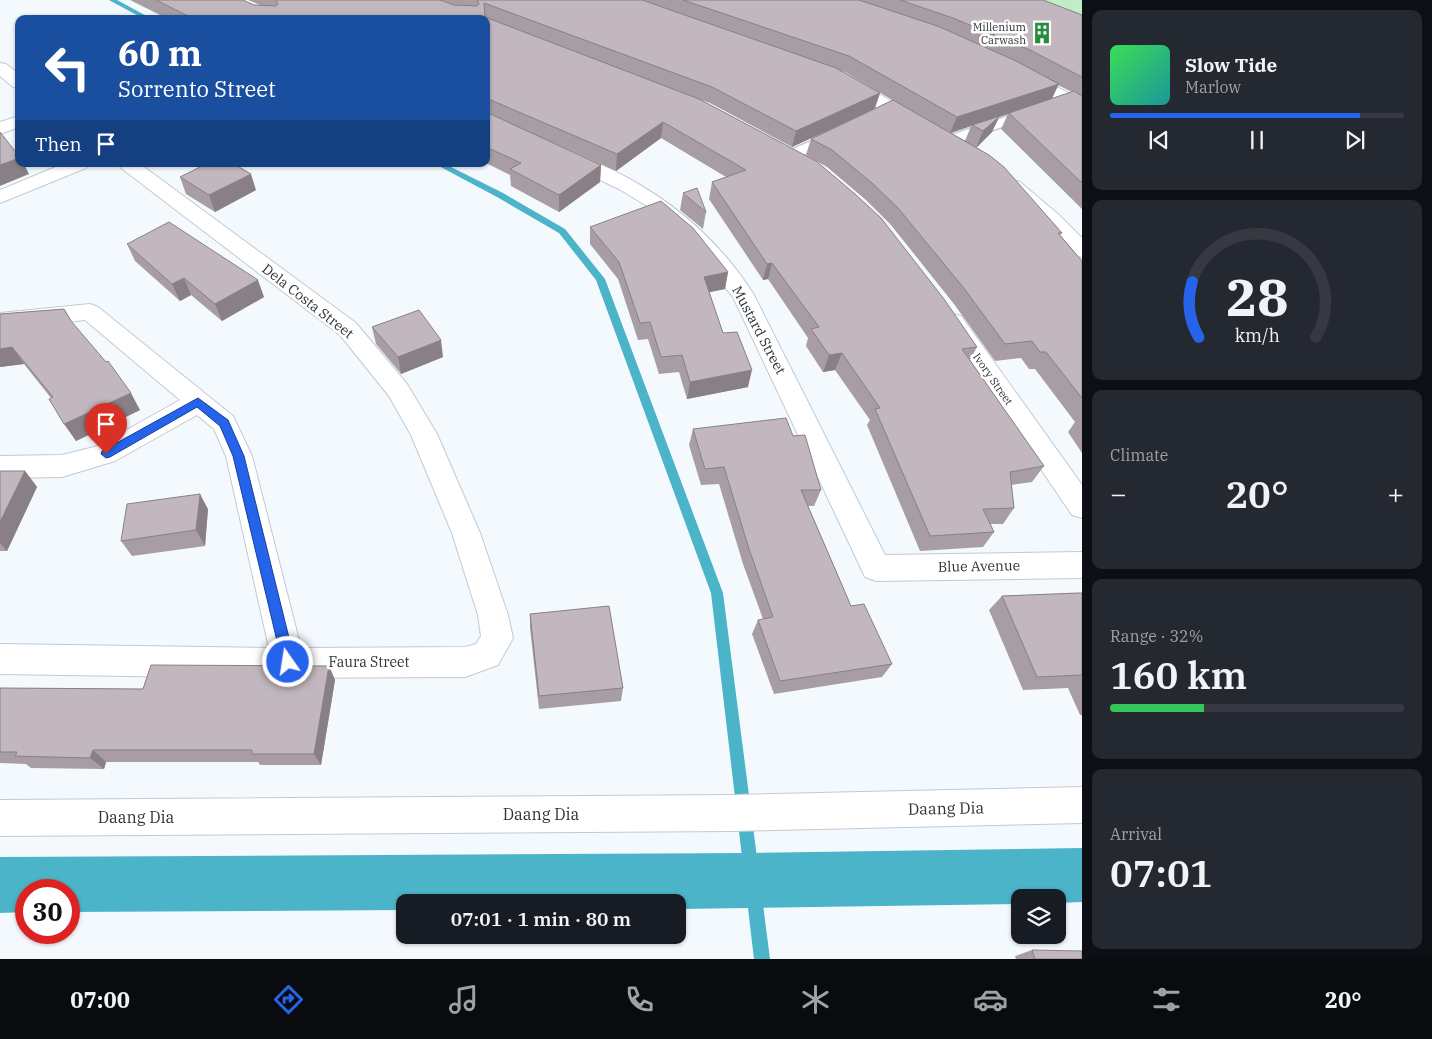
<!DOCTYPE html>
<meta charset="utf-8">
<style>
:root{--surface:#171b24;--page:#242831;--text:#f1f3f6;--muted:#9ea1a6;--line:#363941;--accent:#2563eb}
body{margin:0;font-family:"IBM Plex Serif",serif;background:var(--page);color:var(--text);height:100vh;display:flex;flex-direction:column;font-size:19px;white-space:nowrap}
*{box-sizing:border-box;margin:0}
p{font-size:16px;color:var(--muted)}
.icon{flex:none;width:28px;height:28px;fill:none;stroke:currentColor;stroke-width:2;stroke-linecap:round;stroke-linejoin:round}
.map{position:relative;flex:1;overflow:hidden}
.details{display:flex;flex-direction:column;gap:10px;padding:10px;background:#0d0f14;width:350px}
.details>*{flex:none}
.banner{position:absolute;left:15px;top:15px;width:475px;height:152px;border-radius:10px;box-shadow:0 1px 4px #0004;background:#1a4fa0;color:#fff;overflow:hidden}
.fabs{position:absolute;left:1011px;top:889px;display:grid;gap:10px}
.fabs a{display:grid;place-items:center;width:55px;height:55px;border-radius:10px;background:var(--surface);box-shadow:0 1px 4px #0004;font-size:25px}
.speed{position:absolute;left:15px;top:879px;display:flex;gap:10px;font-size:25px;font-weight:700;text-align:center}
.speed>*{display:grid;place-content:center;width:65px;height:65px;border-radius:50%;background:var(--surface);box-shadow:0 1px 4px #0004;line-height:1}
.speed .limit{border:8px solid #d22;background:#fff;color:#111}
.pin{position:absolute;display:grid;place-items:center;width:42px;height:42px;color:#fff;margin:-51px -21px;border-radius:50% 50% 50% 0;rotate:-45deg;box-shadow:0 0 5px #0007}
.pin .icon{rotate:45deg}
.me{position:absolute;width:55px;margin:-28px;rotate:347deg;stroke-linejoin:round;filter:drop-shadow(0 0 4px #0008)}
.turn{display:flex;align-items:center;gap:18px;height:105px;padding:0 20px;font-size:22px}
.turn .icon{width:65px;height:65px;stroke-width:2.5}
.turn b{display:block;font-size:35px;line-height:42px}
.then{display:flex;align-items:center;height:48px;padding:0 20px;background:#0003;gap:10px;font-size:19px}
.big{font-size:38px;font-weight:600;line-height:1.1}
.details .tile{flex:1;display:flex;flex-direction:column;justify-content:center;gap:8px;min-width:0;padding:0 18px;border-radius:10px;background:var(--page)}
.details .dial{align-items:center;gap:0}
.dial svg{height:130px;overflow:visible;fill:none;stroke:var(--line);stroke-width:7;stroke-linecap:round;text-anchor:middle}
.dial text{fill:var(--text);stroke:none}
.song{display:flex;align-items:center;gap:15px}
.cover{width:60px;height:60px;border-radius:8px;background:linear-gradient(135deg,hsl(130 70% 55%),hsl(180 70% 35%))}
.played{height:5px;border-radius:2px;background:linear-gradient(90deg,var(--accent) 85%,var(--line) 85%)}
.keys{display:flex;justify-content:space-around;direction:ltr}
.heat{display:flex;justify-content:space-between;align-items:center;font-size:28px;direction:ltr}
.charge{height:8px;border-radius:4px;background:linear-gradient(90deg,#34c759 32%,var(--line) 0)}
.trip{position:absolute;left:396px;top:894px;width:290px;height:50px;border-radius:10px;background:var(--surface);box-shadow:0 1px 4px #0004;font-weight:600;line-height:50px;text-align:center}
.tab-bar{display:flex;height:80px;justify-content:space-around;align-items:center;background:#090b0e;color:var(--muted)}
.tab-bar .icon{width:35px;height:35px}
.tab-bar .active{color:var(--accent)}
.tab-bar b{font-size:22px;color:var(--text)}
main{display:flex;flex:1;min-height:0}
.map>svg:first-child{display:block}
.green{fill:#bfedc5}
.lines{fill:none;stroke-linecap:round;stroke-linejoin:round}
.stream{fill:#4bb4c9;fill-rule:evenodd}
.canal{fill:#4bb4c9;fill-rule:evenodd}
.lane-casing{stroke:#c1cad2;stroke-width:3}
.street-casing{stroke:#c1cad2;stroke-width:2}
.secondary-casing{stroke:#c1cad2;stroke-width:2}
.lane{fill:#fff;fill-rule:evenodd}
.street{fill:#fff;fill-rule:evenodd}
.secondary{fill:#fff;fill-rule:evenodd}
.wall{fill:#a79da3;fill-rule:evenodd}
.shaded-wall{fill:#888085}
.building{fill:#c2b7be;stroke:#888085}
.route{fill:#2563eb;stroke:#184099}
.labels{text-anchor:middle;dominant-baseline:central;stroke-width:5;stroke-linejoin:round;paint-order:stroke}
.far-poi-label{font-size:11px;fill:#303336;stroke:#fff;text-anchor:end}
.far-street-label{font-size:11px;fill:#303336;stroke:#fff}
.street-label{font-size:14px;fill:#303336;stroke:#fff}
.near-street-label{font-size:16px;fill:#303336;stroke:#fff}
</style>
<main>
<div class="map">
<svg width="1082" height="959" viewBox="0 0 1082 959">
<rect width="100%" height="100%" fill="#f4f9fe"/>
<path class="green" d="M1040,0H1082V18Z"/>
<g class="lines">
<path class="stream" d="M109,0H117L152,19H144Z
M435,164H445L503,193L565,229L605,279L723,593L770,959H754L711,593L596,280L559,233L497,197Z"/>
<path class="canal" d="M1082,848V902L1058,903V898H1020V904L678,909V902H405V910L69,912V890H26V912L0,913V857L753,853Z"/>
<g class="lane-casing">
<path id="lane" d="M1032,108L1039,112L1037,115L952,144H942L940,141L942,138Z
M834,131L839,132L841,135L839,138L794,159H784L782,156L784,153Z"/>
</g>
<g class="street-casing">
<path id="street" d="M0,63L6,64L19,74V88L13,87L0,76Z
M1022,69L1082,100V112L1076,111L1016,78L1013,74L1016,70Z
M846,77L852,78L923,120L926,124L923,128L917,130L911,128L840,86L837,82L840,78Z
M19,116V127L0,134V122Z
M567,151C580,155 593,162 606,167C666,195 718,238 754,295L885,555L1082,552V578L876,581L865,577L733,297L686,240L652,209L619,189L560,161L557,157L560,153Z
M63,164H89L86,168L0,203V190Z
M118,164H140L356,323L407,384L437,434L480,533L508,615L513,638L498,665L465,677L257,678L0,674V644L269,648L226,456L214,429L197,415L115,461L62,477L0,478V456L62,455L98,446L180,400L85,320L0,329V313L90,304L98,307L233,416L252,456L301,648L465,647L476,644L481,636L478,615L452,533L411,435L389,396L340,335L121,168Z
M1013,180L1020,182L1059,215L1082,238V257L1074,255L1045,223L1006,190L1003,186L1006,182Z
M953,314L961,316L1082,485V518L1072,515L945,328L941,322L945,316Z"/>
</g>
<g class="secondary-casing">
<path id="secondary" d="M1082,787V823L734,831L0,836V800L734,795Z"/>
</g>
<use href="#lane" class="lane"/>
<use href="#street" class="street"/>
<use href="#secondary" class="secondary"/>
</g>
<path class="wall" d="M130,0H243L254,5H260L248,0H1043L1082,15V209L1001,129L1008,114L999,117L992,132L976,148L1062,233L1060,235L1082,261V453L1068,432L1075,422L1035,369H1029L1021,358L995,361L954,304L891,225L866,200L827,167L806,155L811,139L831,129L792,147L710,103L702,100L977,347L970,360L1044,466L1032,482L1011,485L1014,508L1003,524H990L994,532L983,547L920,551L867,425L870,420L835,370L823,372L806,346L808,338L768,279L763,280L709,199L712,182L726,177L661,138L616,171L543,138L601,165L600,182L559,212L511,186L510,175L486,163V19H168ZM841,71L845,72L904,107L875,109L880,93ZM1058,85L1072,92L1052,99ZM971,126L965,141L951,133Z
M180,177L256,190L215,212L186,194Z
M683,193L706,212L703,229L680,210Z
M590,227L728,272L725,289L709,292L723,333L748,387L687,399L679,372L659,374L648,339L638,340L618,279L590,244Z
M127,244L264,297L222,321L191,295L180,301L135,261Z
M64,309L74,325L140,410L76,441L51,398L24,364L0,367V314Z
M372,327L443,357L401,374L376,344Z
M693,429L793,436L821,490L814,506H808L851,606L892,664L882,677L774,694L752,634L758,620L763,619L743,564L719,484L701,485L689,445Z
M0,471H25L37,487L7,551H0Z
M208,509L205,546L132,556L121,541Z
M1082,593V715H1080L1068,688L1023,690L989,610L1002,596Z
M530,614L623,688L621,701L539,709L530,628Z
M329,666L335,680L321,765H260L258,762H106L104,769L31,768L26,764L0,763V688L143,689Z
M1032,950L1082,959H1016L1015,956Z"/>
<path class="shaded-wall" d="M1059,84L1051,100L999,117L992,132L976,148L983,131L972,125L971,126L950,133L957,117Z
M880,93L874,109L792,147L796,131Z
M663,122L661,138L616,171L617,154Z
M19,158V164H24L29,174L0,186V165Z
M601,165L600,182L559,212V195Z
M251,174L256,190L215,212L209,195Z
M772,263L768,279L763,280L767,264Z
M728,272L725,289L701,294L704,277Z
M184,278L191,295L180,301L172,284Z
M258,280L264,297L222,321L215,304Z
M441,340L443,357L401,374L398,357Z
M12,347L24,364L0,367V349Z
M842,353L835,370L823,372L829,355Z
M752,370L748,387L687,399L690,382Z
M131,393L140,410L76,441L64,424Z
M25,471L37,487L7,551L0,543V522Z
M200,494L208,509L205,546L196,530Z
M329,666L335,680L321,765L314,754Z
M93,750L106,762L104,769L90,758Z"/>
<path class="building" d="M156,0H243L254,5L276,6L278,4L276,0H440L454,5L477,6L479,4L477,0H642L836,68L880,93L796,131L712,87L484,3L485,17L699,99L816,161L855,194L881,218L944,299L977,347L962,349L1044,466L1010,472L1014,508L983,509L994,532L930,536L875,409L880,408L842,353L829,355L811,329L819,327L772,263L767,264L712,182L746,170L663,122L617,154L486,98V19H194Z
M683,0H859L940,27L1016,61L1059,84L957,117L849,56Z
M900,0H1043L1082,15V77L1030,50L953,18Z
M1074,91L1082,96V183L1009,113Z
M893,100L989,155L1004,167L1062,233H1058L1082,261V398L1046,352H1040L1032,341L1005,344L963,287L898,208L872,183L832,150L811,139Z
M486,112L601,165L559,195L510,169L521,163L486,147Z
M1000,116L983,131L972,125Z
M0,132L19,156V158L0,165Z
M206,164H234L251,174L209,195L180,177Z
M697,188L706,212L683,193Z
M661,201L693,228L728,272L704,277L723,333L737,332L752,370L690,382L682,355L661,357L650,322L640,323L619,262L590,227Z
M169,222L258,280L215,304L184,278L172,284L127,244Z
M64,309L71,321L106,362L108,361L131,393L64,424L49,399L53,397L12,347L0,349V314Z
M419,310L441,340L398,357L372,327Z
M786,418L793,436L805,435L821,490H801L851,606L864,604L892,664L780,681L758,620L773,617L749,549L724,467L705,469L693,429Z
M0,471H25L0,522Z
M200,494L196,530L121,541L127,504Z
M1078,593H1082V675L1037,677L1002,596Z
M609,606L623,688L539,696L530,614Z
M151,665L329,666L314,754H252V750H93L90,758L15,756L17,752H0V688L143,689Z
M1032,950L1082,951V959H1035Z"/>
<path class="route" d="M198,398L228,420L244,456L295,662L293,666L288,668L284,666L282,662L233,456L220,426L197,407L110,457L106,458L101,454L102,451Z"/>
<defs>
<g id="building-bare" transform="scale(1.725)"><path d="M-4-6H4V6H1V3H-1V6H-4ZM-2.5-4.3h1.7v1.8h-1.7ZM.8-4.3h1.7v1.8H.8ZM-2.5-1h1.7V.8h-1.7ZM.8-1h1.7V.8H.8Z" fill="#2a8a3d" stroke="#fff" stroke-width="2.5" paint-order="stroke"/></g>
</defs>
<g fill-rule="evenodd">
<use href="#building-bare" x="1042" y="33"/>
</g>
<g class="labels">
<g class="far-poi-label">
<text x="1026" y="27">Millenium<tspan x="1026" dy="13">Carwash</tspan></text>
</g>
<g class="far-street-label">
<text transform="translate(993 379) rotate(55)">Ivory Street</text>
</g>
<g class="street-label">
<text transform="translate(308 301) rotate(38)">Dela Costa Street</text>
<text transform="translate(759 330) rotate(62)">Mustard Street</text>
<text transform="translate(979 566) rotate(-1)">Blue Avenue</text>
<text x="369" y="662">Faura Street</text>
</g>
<g class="near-street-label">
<text transform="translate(946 808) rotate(-1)">Daang Dia</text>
<text x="541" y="814">Daang Dia</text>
<text x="136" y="817">Daang Dia</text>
</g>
</g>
</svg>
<div class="fabs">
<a><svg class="icon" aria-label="layers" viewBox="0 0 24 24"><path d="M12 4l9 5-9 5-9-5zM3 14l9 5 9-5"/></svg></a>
</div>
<div class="speed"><div class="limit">30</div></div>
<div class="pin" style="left:106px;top:454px;background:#d93025"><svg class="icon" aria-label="arrive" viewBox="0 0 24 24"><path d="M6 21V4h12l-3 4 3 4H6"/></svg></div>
<svg class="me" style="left:288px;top:662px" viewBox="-20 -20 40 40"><circle r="17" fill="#2563eb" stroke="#fff" stroke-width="3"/><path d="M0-11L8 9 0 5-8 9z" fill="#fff"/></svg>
<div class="trip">07:01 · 1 min · 80 m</div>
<div class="banner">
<div class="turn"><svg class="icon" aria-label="left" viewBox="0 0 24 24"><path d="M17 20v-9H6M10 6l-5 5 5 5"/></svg><div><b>60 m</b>Sorrento Street</div></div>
<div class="then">Then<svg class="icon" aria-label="arrive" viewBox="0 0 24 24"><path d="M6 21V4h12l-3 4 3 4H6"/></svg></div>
</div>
</div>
<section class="details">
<div class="tile">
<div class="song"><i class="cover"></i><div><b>Slow Tide</b><p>Marlow</p></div></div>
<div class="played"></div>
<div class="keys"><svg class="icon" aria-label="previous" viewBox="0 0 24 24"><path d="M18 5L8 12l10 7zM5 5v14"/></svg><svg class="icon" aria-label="pause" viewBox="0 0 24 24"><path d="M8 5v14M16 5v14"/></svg><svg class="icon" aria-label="next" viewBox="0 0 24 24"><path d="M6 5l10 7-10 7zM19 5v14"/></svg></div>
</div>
<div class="tile dial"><svg viewBox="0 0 100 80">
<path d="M14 69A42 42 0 1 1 86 69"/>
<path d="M14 69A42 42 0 0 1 10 35" stroke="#2563eb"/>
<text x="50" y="56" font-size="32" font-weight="700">28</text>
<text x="50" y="72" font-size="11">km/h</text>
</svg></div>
<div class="tile"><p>Climate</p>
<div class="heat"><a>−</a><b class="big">20°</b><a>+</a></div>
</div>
<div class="tile"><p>Range · 32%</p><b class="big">160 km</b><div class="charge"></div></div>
<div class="tile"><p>Arrival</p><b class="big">07:01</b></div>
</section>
</main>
<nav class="tab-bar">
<b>07:00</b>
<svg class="icon active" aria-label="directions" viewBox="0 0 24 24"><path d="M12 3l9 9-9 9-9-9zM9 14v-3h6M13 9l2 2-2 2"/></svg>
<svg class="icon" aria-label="music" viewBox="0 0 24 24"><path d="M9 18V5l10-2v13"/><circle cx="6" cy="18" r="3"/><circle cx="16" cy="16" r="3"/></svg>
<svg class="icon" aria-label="phone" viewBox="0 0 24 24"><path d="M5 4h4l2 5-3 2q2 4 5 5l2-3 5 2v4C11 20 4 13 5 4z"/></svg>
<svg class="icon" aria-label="climate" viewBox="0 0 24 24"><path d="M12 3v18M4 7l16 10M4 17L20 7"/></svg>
<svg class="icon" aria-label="car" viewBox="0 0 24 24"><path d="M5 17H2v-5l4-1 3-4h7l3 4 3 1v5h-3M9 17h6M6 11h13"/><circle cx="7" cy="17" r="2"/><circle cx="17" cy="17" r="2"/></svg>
<svg class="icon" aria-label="filters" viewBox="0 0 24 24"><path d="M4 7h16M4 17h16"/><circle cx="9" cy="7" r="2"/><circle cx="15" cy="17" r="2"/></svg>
<b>20°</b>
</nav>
